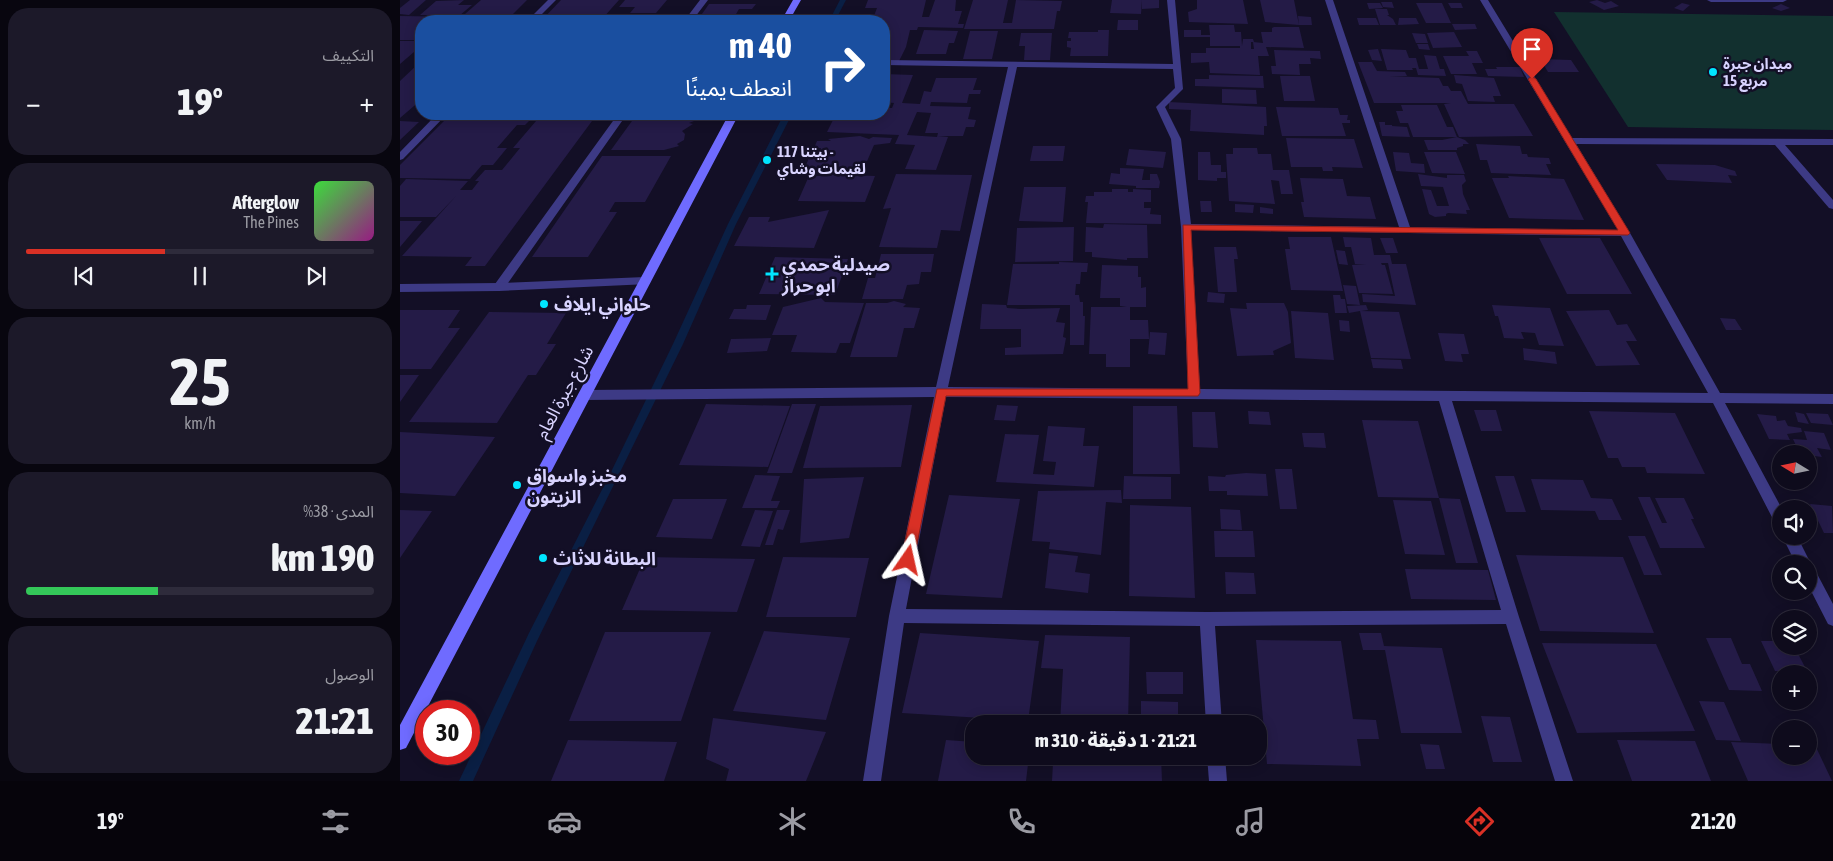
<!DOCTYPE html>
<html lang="ar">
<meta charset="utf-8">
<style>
:root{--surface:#0e0b1c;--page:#1c1929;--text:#f1f3f6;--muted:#9b9ba3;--line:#2e2b3b;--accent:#d93025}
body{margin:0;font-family:"Asap Condensed","Noto Sans Arabic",sans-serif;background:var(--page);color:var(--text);direction:rtl;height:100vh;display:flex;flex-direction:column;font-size:19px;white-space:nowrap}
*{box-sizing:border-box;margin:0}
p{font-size:16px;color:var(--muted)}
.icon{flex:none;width:28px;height:28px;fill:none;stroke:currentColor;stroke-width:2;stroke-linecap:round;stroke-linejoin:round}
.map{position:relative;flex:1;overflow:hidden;direction:ltr}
.panel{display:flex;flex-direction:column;gap:8px;padding:8px;background:#08060f;width:400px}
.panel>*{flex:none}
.hud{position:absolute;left:15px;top:15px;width:475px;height:105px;border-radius:20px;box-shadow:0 2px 12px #0003,0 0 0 1px var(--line);direction:rtl;background:#1a4fa0;color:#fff;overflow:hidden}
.needle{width:32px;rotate:280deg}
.tools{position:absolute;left:1372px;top:445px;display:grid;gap:10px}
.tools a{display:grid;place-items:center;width:45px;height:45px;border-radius:50%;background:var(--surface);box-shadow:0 2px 12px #0003,0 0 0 1px var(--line);font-size:25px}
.speed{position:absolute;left:15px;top:700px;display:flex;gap:10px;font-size:25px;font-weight:700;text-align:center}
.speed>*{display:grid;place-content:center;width:65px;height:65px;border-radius:50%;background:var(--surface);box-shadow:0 2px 12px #0003,0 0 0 1px var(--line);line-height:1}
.speed .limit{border:8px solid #d22;background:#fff;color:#111}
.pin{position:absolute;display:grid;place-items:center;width:42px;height:42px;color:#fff;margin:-51px -21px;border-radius:50% 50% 50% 0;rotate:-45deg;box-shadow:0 0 5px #0007}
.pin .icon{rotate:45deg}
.me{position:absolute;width:55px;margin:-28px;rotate:11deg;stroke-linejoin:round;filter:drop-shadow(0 0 4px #0008)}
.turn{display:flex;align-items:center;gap:18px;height:105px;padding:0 15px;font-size:22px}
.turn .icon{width:65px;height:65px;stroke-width:2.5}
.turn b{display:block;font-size:35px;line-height:42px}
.big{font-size:38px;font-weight:800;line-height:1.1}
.panel .tile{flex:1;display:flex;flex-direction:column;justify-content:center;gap:8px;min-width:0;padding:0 18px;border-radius:20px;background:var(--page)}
.panel .dial{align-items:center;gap:0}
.dial b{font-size:65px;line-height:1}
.song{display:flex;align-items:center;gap:15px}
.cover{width:60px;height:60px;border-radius:8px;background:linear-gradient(135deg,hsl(120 70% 55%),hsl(310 70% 35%))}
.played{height:5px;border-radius:2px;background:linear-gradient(90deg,var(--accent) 40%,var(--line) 40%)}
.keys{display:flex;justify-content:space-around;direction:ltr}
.heat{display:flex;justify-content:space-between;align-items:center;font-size:28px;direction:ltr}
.charge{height:8px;border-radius:4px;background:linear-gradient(90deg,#34c759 38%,var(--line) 0)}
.trip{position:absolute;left:565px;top:715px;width:302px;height:50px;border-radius:20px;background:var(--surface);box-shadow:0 2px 12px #0003,0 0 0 1px var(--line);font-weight:800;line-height:50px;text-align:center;direction:rtl}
.tabs{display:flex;height:80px;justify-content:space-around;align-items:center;background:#06040b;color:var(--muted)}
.tabs .icon{width:35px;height:35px}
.tabs .on{color:var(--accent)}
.tabs b{font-size:22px;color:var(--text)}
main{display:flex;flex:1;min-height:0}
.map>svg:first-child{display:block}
.green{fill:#12302f}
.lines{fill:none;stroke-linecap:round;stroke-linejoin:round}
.stream{fill:#0a1f44;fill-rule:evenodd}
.building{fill:#241b47;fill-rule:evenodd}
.minor{fill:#3d3a85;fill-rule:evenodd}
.tertiary{fill:#3d3a85;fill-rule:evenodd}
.secondary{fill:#6f6bff;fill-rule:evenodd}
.route{fill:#d93025;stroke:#8d1f18}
.poi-dot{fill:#00e5ff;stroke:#130f26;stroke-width:2}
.labels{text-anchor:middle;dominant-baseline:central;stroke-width:5;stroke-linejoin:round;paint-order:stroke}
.far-poi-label{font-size:15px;font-weight:bold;fill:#d9d4ff;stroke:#130f26;text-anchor:start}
.poi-label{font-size:18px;font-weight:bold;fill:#d9d4ff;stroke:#130f26;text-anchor:start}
.street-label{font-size:18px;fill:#d9d4ff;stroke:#130f26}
</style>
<main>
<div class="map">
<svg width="1433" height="781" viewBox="0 0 1433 781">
<rect width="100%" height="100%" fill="#130f26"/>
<path class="green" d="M1154,12L1433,16V130L1228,127Z"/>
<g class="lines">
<path class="stream" d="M440,0H446L435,21H429Z
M384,114H392L336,224L283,344L137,641L73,781H59L129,633L211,472L273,344L328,224Z"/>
</g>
<path class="building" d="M10,0H26L9,15L0,14V8Z
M64,0L58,5H72L59,16L20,15L36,1Z
M81,0H127L112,15L65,14Z
M161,0H219L202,19H197L194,21H141Z
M225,0H267L256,13H230L235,7H219Z
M468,0H526L522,17H529L535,0H556L555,11H562L558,24H564L563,28L518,27L517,30H510L506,47L499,61L484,62V21H472L477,8H465Z
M573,0H608L603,23H612L616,0L662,1L660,11H657L654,29H564Z
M712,0H742L741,14L710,13Z
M742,0H759V8L742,9Z
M797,0H843L848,24L789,22L788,12L797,9Z
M860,0H894L899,25L865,22Z
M1197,0L1205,3L1211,1L1219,6L1204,10L1189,2Z
M981,2H992L994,8L983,7Z
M967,3H980L983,8L969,9Z
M1016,3H1042L1051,23H1026Z
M1048,3H1061L1063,8H1051Z
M1282,3L1290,5L1283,11L1274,8Z
M309,4H356L352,9H339L332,21H297Z
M1381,4L1390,8L1381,11L1372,8Z
M975,9H987L989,15H987L993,19L996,25H980Z
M0,16L64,17L59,21H21V40H0Z
M898,16L911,17L912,25H899Z
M65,18L97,19L94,21H62Z
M957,18H976L979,25H959Z
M999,18H1016L1019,24L998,25Z
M203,19H266L264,21H202Z
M718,20H738V30H717Z
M1052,24H1075L1077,29L1055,30Z
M809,25H834L835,32H841L842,46L843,39H853L854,42H851V49H854L853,42L863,43L861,32H872V28L874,27H899L904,48L866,47L869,56H858L860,75L810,73L809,62L791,63V53H806V48H840V46H810V37H784V30H801V35H810Z
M524,30L558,31L554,43H549L546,54H516Z
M698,30H709L708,56H670L671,48L667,47V41H671V38H668L669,32H698Z
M570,31H598L592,59H563Z
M1054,32L1062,47L1033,48L1027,33Z
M621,33H652L650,60H624L625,46H619Z
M1012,33L1025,34L1028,43H1016Z
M0,41H21V46L0,64Z
M1017,44H1028L1030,50L1019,49Z
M978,49L982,61L972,60L968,50Z
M981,49L1006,50L1009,58H1016L1019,69H1028L1024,55L1036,56L1040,69H1044L1046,76L1018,75L1016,68H1012L1013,70H987Z
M874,50L920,51L921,59L910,58L911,64H899L900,75L872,74L871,66H876Z
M1066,51H1077L1083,63H1072L1077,74H1051L1043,56H1069Z
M1140,59L1171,60L1179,72H1148Z
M958,62H972L977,71L1005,72L1007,76H989L1039,78L1043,86H1048L1051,91H1061L1068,104H1114L1133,136L1059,137L1044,104L1051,103H974Z
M19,63H21V100L0,118V81Z
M1096,67H1120L1124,77L1088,76L1085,69H1097Z
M484,74L513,75L502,103L520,104L524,91L531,92L536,78H577L573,90H581L580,94H569L567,103L531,102L530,106L571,107L568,119L576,120L574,127H566L563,136H538L548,137L536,170L505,169L515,145L495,144L499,135L427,132L436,114H484V108H492L494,103L484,102ZM517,112L531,113L525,133H538L537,137L507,135Z
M809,75L863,76L864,88L795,86V79H809Z
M1054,75L1094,78L1101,96H1093L1095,102L1068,101L1062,84L1056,83Z
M880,76H910L915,101H884Z
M822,89L856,90L857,104L822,103Z
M769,102L866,107L867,126H864V135L790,131L791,110L769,109Z
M1001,105H1037L1047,127H1053L1057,137H1013L1008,123H1000L996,111H1003Z
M876,107L938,108L940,115H948L947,120H950V123H942L946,136H882Z
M52,114H123L120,117L50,116Z
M135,114H186L185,116H133Z
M237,114H298L294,121L289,123L293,124L282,131L285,134L284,140L277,144L279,146L264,150H211Z
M46,119L130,120L125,125H117L97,148H107L93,165H82L70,179L0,178V165Z
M0,121L19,122L0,140Z
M136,121H192L85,266H65L72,257L2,256L56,196L36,217H0V186L6,179L68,181L60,190H72L79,181H75L85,170H102L120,148H113Z
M979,122H985V125H992V126L1007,127L1010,137L982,136Z
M460,136L469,139L473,137L492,138L490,143L474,145L465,166L456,165L457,168H437L436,171L450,172L448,175L475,176L465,202L398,201L409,176H431L433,171H398L399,168H405L410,155H418L421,148H414L417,141H431L428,139Z
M1057,137L1065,140L1069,144H1063V146L1057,148V150H1028L1024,140H1042Z
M886,138L954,139L963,168L932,167L933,171H923L922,167H891Z
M1076,144L1120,146L1122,154H1127L1128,157L1149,158L1151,164H1146L1151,175L1091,173L1087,160H1080Z
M633,146H665L663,161H630Z
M833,148H857L858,154H871L873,170H889L893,194H881L879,181L871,180L875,204L829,201L826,154H833Z
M729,149L766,152L763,168L726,165Z
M798,152H810L811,165H821V172H826V178H817V181L798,180Z
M993,152L1009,153L1011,163L1024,164L1025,173L996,171Z
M1024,152H1056L1065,174L1032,173Z
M202,156H271L245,202H215L209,212H217L188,257H132Z
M1256,164L1315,165L1335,171L1337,176L1328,175L1332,183L1267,180Z
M720,168L744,169L742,180H750V174H757L760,182L759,188H736V186L709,184L711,173L720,174Z
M496,174L572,175L560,231L541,230L537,248L479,247L491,208L483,209Z
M1018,174L1047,178V175H1064L1066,181L1062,185L1063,194L1070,210H1066L1067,214L1048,213L1046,214V216L1035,217L1029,214L1022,189L1031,190L1037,206H1049L1043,187L1021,186Z
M1108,176L1164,179L1184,220L1109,218L1092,178H1109Z
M900,178L943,179L947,196L970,197L976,219L904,217L901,202H904Z
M624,187H666L663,222L619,221Z
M712,189H728V192H733V189L751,190V202H744V208H751L750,214L761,215V224L686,223L688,202H685L686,196H694V192H712Z
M800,201H811L812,212H801Z
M835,204L854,205L853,213L835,212Z
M860,207L873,209V214L860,213Z
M429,210L414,248L334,246L349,217H370L368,222Z
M0,221H22L0,247Z
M704,224L747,225L748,258H727V260L692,257V252H685L686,227L703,228Z
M674,227L673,261L615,262L617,228Z
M888,237H931L943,291L891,290L885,249H890Z
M943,237L971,238L974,255H990L992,264H1006L1016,305L963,302L962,294L995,296L988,263H981L982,265H985L993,294L959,293L952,265L966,264H955L951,247H945Z
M980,238H993L998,253H986Z
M1139,238H1200L1232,294H1167Z
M814,247H836L838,259H834L837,292H818Z
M936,250L945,251L948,265L939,264Z
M481,254H534L531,272H521L519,284L507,285L503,299H462L468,278H475Z
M375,257L448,259L435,295L359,294Z
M659,262L688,263L687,272H681L680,284H676L675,295H679L680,302H683V316H685L684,345H670V305H607L613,264H659Z
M702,265L738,266V277H741V288L746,287V307H730V320H748L749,339H730V367H706V354H689L691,307H727L720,306V298H700Z
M943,285L956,286L960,305L947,304Z
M808,292L825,294L824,303L807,302Z
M933,295H940L941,299H945L947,313H935Z
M421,298L425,302L464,303L450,343H440L436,353L391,352L397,335H372L383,307Z
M494,301L506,304L503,307L520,308L514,328H504L497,357H450L466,303H487Z
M846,303H884L888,312L891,343L873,351L874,355L837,356L830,308L847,309Z
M582,304L606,305L607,308L621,309L660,308L656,322L665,323L663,337L666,338L663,354L605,355V348L621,347V329H580Z
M347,305H371L366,320L329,319L334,309H346Z
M966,305L968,310L961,311L999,312L1011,359L971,358L960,311L949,313L947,306Z
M1092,305L1150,308L1164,346L1139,345L1135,333L1121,332L1124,339L1104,338L1098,316H1095Z
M0,310H60L48,328H60L31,369H0Z
M1209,310L1217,325L1227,324L1237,341H1226L1240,365L1196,366L1166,311Z
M891,311L928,313L934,360L895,358Z
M89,312L166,313L147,344H156L136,375H128L97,423L9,422Z
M1320,318L1335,319L1342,330H1326Z
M939,320L949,321L950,332L940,331Z
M750,332L767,333L765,355L748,354Z
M1038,333L1064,334L1069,354H1061L1063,362L1045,361Z
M371,338L367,351L327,353L331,339Z
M1123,348L1155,352L1157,364L1124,360Z
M971,359L1001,360L1003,369L973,368Z
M0,375H19L0,402Z
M306,404L390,406L368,467L279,465Z
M392,404H416L392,473H367Z
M512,405L501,467L403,468L420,406Z
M597,405L618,406L615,421L594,420Z
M733,406H777L780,474H733Z
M1074,410H1096L1102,431H1081Z
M848,411L869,412L871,425L849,424Z
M1189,411L1275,413L1305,474L1247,473L1245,467H1222L1218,458H1208Z
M792,412H815L818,448L793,447Z
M1395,412L1404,414L1409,424L1398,422Z
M1406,413L1428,414L1433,425L1411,423Z
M1357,414L1376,416L1377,421L1385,420L1388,426L1401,428L1402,432L1387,434L1390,440L1369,439Z
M962,420L1018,421L1039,498L978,497Z
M648,426L685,428L683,446H699L694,487L596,482L605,434L639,435L633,474L654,475L656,462L643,461Z
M1404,431L1424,433L1431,450L1417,448L1422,457L1400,454L1393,439L1407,440Z
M0,432L95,437L55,496L0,493Z
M902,433H924L926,448L904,447Z
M875,469H892L897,509H880Z
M846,473L866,474L868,496L827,495V491H809L808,476L825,477L826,475Z
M355,475L380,476L371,501H380L377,508H342Z
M724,476L771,477V499H723Z
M1095,476H1114L1126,512H1106Z
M464,477L449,538L400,543L404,479Z
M1131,479L1183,480L1191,498L1212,499L1222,520H1199L1195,511L1141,510Z
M721,490L722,503L706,502L701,555L649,549L650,542L632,541L638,491Z
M549,495L620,499L602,598L526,594Z
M1238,497H1250L1262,523H1267L1255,498H1284L1294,519H1291L1305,548H1260Z
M1039,498L1060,499L1078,563H1056Z
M273,499H327L312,539L256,537Z
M993,500L1031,501L1045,555L1005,554Z
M1410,504L1432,506L1433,533H1424Z
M730,505L791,507L795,598L729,596Z
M820,509L840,510L842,530L821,529Z
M0,510L32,511L0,558Z
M355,510L373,511L360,547L341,546Z
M377,510H390L383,530L378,529L373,545H365Z
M814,531H853L855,557H815Z
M1228,536H1245L1262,575H1244Z
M649,553L678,556L675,572L690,574L688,593L645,588Z
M1116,555L1223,557L1254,633L1140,631Z
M245,557L355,559L337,612L222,610Z
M383,557L469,558L456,617H366Z
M1005,569L1088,570L1096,600L1011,599Z
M825,572L854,573L856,594H826Z
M364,631L450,638L426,720L333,711Z
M205,632H311L281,721H169Z
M520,633L639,641L628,721L502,713Z
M959,633H981L984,646L1042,648L1062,733H1001L985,650H963Z
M645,635L730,637L728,724H660L663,669L641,668Z
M1306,638H1331L1342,664H1350L1362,691L1329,690Z
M856,640L941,641L953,719L976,720L979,739H957L961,766L867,764Z
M1361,641H1381V646H1394L1407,671H1375Z
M1142,643L1256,644L1295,731L1177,733Z
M746,672H783V694H747Z
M741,701L778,702V724H741Z
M1299,701L1324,702L1341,741L1316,740Z
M1081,716L1110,717L1122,762H1093Z
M313,718L426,732L406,781H326L329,769L306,759Z
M168,740L277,742L264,781H151Z
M546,740L574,742V756H629L626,781H538Z
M1217,740L1295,741L1311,781H1232Z
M1331,742L1381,744V756H1409V745H1415L1432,781H1348Z
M1020,744L1039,745L1045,769H1026Z
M640,756H761L762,781H652L653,763H639Z"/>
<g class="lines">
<path class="minor" d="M148,0H156L135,21H127Z
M300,0H308L292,21H284Z
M767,0H775L783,89L765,107L781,139L791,224L999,227L925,0H933L1010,227L1218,230L1080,0H1088L1172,138L1433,139V145H1385L1433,200V209L1429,208L1375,145L1176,144L1230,233L1320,393L1433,394V404L1325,403L1382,509L1381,527L1376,525L1313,403L1052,401L1119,617L1173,781H1155L1106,624L815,626L822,724H806L800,626L504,623L481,781H463L489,616L534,397L184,400L180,398L178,395L180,392L184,390L536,387L608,67L484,65V60L773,64ZM617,67L773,69L775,88L756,107L771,139L781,227L788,389L548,387ZM791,230L1221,236L1308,393L800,389ZM546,397L1039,401L1101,610L807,612L506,609Z
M1307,0H1387L1383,2H1311Z
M37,114H47L3,159L0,160V152Z
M218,114H227L103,290H95L93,287L95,284Z
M1382,536H1397L1411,564L1410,567L1414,568L1433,604V626L1428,624L1409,587V564H1396Z
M807,756H825L827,781H809Z"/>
<path class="tertiary" d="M245,277L249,278L251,281L249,284L99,291L0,292V284L99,283Z"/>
<path class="secondary" d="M393,0H401L389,21H381Z
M329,114H339L6,748L0,750V725Z"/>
</g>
<path class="route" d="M1132,76L1136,79L1230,233L1228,235L791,230L800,393L798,396H546L514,560L512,564L508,566L503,564L501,560L537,389H788L783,225L1218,230L1128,79Z"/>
<g class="poi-dot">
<circle cx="1313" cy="72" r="5"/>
<circle cx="367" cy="160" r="5"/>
<path d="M369.5 266.5h5v5h5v5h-5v5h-5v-5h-5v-5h5z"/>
<circle cx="144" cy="304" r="5"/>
<circle cx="117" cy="485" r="5"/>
<circle cx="143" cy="558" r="5"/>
</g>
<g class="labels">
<g class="far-poi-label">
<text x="1323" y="63">ميدان جبرة<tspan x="1323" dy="17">مربع 15</tspan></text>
<text x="377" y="151">بيتنا 117 -<tspan x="377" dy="17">لقيمات وشاي</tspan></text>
</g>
<g class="poi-label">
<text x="382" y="264">صيدلية حمدي<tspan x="382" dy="21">ابو حراز</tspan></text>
<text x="154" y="304">حلواني ايلاف</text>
<text x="127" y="475">مخبز واسواق<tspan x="127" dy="21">الزيتون</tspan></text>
<text x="153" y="558">البطانة للاثاث</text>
</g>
<g class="street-label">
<text transform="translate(164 392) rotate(-62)">شارع جبرة العام</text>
</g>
</g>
</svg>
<div class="tools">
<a><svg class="needle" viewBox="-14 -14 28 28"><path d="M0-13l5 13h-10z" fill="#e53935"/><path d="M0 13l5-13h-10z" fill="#9b9ba3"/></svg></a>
<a><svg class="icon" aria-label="sound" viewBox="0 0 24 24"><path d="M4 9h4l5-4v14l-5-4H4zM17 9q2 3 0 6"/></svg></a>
<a><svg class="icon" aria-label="search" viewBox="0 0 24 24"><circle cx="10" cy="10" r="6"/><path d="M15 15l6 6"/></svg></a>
<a><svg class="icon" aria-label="layers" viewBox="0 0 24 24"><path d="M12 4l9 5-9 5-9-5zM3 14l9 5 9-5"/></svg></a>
<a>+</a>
<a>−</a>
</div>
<div class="speed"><div class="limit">30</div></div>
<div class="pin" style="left:1132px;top:79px;background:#d93025"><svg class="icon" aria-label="arrive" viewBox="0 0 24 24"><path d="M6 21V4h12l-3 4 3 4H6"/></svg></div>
<svg class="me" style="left:508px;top:560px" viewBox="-20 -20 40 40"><path d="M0-17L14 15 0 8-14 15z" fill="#d93025" stroke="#fff" stroke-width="4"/></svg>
<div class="trip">21:21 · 1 دقيقة · 310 m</div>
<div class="hud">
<div class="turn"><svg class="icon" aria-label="right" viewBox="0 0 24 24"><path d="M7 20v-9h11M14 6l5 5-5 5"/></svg><div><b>40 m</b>انعطف يمينًا</div></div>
</div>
</div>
<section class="panel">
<div class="tile"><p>التكييف</p>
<div class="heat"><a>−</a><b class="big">19°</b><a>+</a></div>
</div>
<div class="tile">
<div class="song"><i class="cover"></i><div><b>Afterglow</b><p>The Pines</p></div></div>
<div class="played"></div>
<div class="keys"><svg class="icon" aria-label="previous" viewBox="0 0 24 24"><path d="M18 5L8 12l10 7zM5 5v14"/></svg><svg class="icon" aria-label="pause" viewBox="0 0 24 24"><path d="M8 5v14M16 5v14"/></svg><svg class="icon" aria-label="next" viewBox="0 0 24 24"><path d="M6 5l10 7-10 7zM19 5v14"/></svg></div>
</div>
<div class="tile dial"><b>25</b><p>km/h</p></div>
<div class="tile"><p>المدى · 38%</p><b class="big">190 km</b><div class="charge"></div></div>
<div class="tile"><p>الوصول</p><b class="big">21:21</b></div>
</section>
</main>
<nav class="tabs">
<b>21:20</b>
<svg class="icon on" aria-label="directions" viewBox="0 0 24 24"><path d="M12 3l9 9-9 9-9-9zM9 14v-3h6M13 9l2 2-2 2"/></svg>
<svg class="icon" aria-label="music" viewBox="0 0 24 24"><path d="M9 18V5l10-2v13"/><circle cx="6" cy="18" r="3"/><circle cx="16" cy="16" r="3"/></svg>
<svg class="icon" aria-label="phone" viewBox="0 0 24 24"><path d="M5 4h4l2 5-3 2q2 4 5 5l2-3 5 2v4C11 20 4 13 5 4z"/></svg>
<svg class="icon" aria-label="climate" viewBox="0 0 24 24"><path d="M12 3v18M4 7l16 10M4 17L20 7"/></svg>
<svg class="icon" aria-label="car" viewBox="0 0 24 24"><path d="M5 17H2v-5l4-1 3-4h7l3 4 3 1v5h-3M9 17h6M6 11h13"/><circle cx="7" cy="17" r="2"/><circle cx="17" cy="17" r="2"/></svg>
<svg class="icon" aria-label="filters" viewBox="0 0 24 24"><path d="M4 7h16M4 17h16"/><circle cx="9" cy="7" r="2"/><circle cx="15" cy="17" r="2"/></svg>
<b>19°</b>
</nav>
